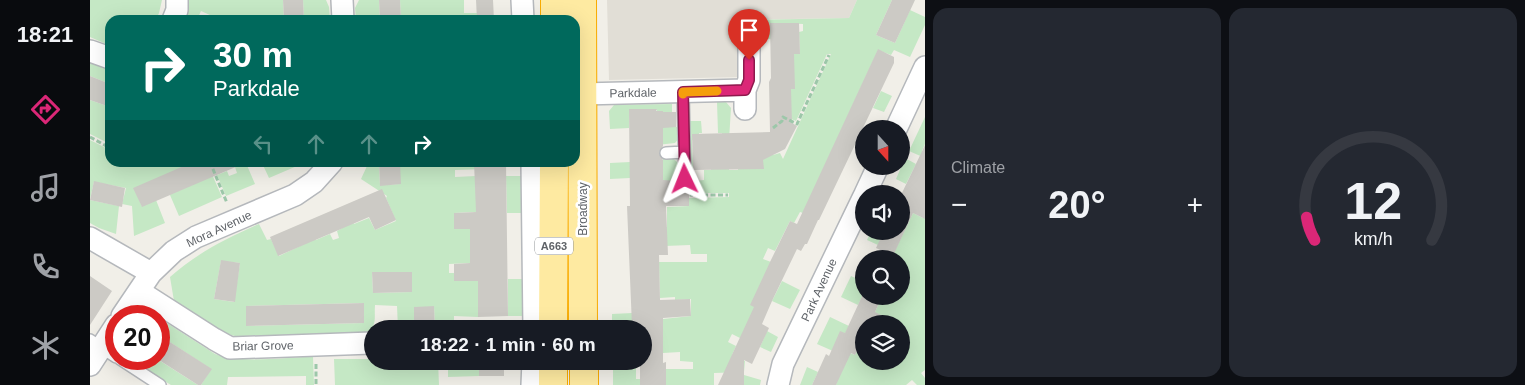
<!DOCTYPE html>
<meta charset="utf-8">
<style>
:root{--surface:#171b24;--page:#242831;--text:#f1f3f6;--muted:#9ea1a6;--line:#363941;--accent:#db2777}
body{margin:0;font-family:Helvetica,sans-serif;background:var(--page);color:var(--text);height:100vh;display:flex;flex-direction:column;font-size:19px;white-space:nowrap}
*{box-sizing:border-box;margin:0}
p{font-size:16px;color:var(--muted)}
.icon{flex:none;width:28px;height:28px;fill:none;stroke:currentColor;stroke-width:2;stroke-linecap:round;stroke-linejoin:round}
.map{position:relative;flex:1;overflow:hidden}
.details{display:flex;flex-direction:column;gap:8px;padding:8px;background:#0d0f14;width:600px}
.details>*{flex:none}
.guide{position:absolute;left:15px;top:15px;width:475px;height:152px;border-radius:15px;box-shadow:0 5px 20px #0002;background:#00695c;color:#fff;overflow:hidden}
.needle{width:32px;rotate:159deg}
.buttons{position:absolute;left:765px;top:120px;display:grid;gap:10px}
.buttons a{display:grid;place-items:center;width:55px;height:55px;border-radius:50%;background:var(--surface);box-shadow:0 5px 20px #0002;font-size:25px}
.speed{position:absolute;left:15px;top:305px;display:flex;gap:10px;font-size:25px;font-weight:700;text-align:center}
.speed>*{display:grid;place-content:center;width:65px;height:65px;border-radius:50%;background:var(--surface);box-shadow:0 5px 20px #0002;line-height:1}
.speed .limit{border:8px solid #d22;background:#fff;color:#111}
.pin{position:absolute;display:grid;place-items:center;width:42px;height:42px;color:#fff;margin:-51px -21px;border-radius:50% 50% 50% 0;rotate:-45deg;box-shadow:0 0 5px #0007}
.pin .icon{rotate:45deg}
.me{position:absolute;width:55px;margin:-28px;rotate:358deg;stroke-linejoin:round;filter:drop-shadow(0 0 4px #0008)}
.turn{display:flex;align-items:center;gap:18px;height:105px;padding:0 25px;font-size:22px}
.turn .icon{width:65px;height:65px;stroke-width:2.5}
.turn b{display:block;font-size:35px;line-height:42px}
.lanes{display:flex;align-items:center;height:48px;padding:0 25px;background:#0003;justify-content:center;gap:25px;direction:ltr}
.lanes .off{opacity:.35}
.big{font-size:38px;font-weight:800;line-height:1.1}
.details .widget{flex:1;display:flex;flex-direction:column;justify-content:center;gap:8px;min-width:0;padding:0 18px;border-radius:15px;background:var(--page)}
.details .dial{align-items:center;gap:0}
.dial svg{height:130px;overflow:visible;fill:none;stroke:var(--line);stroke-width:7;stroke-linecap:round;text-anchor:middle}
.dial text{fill:var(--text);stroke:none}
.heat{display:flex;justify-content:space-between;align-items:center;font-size:28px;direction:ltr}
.details .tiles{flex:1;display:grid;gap:8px;grid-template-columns:repeat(2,1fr)}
.trip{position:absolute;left:274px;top:320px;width:288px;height:50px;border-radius:25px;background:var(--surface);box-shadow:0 5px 20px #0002;font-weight:800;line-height:50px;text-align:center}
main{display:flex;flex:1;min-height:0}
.tab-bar{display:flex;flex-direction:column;width:90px;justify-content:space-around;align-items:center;background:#090b0e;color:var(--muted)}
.tab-bar .icon{width:35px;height:35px}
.tab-bar .selected{color:var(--accent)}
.tab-bar b{font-size:22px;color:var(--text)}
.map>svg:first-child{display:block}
.education{fill:#e1ded6}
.green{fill:#c5e8c5;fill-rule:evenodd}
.building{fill:#cccac5}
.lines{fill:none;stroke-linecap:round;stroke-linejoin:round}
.service-casing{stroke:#b5b8bc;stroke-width:14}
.minor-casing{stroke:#b5b8bc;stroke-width:24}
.trunk-casing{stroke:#f9ab00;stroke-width:30}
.path{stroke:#9cc7a9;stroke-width:3;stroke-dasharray:5 2.5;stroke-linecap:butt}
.service{stroke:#fff;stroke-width:11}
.minor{stroke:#fff;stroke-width:21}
.trunk{stroke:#feeaa1;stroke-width:28}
.route-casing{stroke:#8e194d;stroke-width:12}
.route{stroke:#db2777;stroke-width:9}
.slow{stroke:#f59e0b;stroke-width:9}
.labels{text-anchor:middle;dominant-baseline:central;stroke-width:5;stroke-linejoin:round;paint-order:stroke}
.shield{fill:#fff;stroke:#8f9295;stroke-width:1}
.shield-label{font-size:11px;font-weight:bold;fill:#5f6368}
.street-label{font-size:12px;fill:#5f6368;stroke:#fff}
</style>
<main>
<nav class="tab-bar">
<b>18:21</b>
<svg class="icon selected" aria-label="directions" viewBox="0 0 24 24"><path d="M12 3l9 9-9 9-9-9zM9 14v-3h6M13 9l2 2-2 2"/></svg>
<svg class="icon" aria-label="music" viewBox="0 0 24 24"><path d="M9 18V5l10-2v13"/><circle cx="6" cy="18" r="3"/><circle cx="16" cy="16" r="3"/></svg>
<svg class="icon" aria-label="phone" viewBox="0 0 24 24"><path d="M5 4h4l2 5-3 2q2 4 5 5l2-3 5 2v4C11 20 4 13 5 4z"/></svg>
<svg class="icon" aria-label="climate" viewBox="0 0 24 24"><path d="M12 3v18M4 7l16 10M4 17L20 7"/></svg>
</nav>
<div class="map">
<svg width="835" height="385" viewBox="0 0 835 385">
<rect width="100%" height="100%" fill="#f1efe8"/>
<path class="education" d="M517,0H767L759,18L649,20L650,77L519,80Z"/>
<path class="green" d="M0,0H72L69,13L66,20H20V49L14,43L0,37Z
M97,0H193L194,20H131L111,11L107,20H94Z
M213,0H236L239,7L240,20H214Z
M269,0H289L290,20H266L265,8Z
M310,0H374V13H387V20H311Z
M767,0H802L786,35L805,43L820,10L835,17V25L820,57L804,50L801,55L788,50L713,213L710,212L704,223L700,221L685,251L678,248L673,259L681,262L673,311L650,338L642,334L638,342L646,346L642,355L655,361L654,372L624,373V385H576V369H603V362L590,361V352L573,353V319L601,316V299L585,300V297L570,298L569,262H617V254H601L600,245L575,246L565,228L577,227V207L599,206V198L639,197V193H603V178H600L598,121H611L612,133H609V140H602L604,181L614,180V170H621V166L639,162V170H648V162L673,169V142L677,143L683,155L690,153L693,159L741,54H737L706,121L692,115L701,89L704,54H710L709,32L713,31V24L687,23L688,39H669V35H666V20L759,18Z
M0,63L20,69V84L0,76Z
M791,91L802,96L794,112L783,108Z
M0,100L20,107V144L0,134Z
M627,102H636L641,108L639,140H632V133H628Z
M582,104V127H590V137L585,143L567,145L573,120V111H567L566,109H539V128L520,129L519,111L524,105Z
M835,117V144L832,151L835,153V158L819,151Z
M0,140L20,150V162L117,163L132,197L89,216L80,195L44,188L52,206L66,200L75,223L44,236L42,206L32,204L36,188L4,182L0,199Z
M815,158L826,164L816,184L806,179Z
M573,159H584L590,165L592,181H588V198L568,185Z
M540,162V178L520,179V163Z
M156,163L165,184L136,196L127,175L137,171L139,176L147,173L145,167Z
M172,163H214L179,178Z
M267,163H289L290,185H292L310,184V163H395V169L365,170V177L386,176L395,214L383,212L364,213L365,229H381L380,258H386L380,263L359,264V273H364L365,281H388L392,307H388V317L364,316V324H369V329H345L344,307H324V329H308L307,306L285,305C284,319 288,327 274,334L145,336L134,333L84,301L80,277C107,253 137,238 169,224L177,240L181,239L189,256L225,239L226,240L240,234L243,240L249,238L247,231L254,227L256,206L264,224L279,218L285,230L306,221L296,198L297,196L271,179L277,166ZM131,261L150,263L144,302L124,299ZM282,272H322V292L283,293ZM274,303V323L156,326V306Z
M416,176H432L433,213H417Z
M0,200L29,206L26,234L9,228L0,223Z
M823,213L833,218L835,215V370L831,373L835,378V385H827L822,380L816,385H746L752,355L727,344L740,317L759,326L748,348L765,355L774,336V361H811V324H788L785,312L792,296H811V259H801Z
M781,231H794L788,245L777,240Z
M761,276L774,282V293L768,305L751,297Z
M418,279H434V316H418Z
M692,281L710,290L700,309L682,301Z
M542,313V326H547V329H522V314Z
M69,318L125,354C151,364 194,357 223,357L224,385H216V376L138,377L137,385H111L121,369L69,335Z
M677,331L688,337L681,352L670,347Z
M38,359H67L108,385H81Z
M244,359H282V361H348L349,385H245Z
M358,361H389V376L358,377Z
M523,365H546V379H550V385H523Z
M717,367L728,372L722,385H710Z
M654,375L671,380L670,385H654Z"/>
<path class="building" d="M193,0H213L214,20H194Z
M289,0H310L311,20H290Z
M386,0H403L404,20H387Z
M802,0H825L805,43L786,35Z
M649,20H666V31L659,29L653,30L649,34Z
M680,23H709L710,54H704L705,89H701L702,123L707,126L695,149L673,160L674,169L603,170L602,134L680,132L679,82L681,78Z
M788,49L804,57V63L729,220H728L717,244H715L711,251L707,249L682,301L672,324L679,328L662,364L654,360V385H628L664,307L660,305L680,262L700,221L707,224Z
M0,76L20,84V107L0,100Z
M539,109H567L566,111H573V112H586V127L573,128V146L569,153L573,160V180L588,181L592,186L599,185V206H576L578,255H569L570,300L600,299L601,316L573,318V363L576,362V385H550V365H552V329H547V326H542L537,206H540Z
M835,145V219L823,213L803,256L786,248L794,231H811V195Z
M103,162L155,163L52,207L43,188Z
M289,162H310L311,184L290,186Z
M384,162H416L418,316L388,317V281H364V264L380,263V229H364V213L386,212Z
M4,181L35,188L32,207L0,200Z
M292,189L306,220L285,230L279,217L188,256L180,237Z
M131,260L150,263L145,302L124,299Z
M282,272H322V292L283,293Z
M0,276L22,291L0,325Z
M774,292V296H792L785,312L809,324H774V336L765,355L761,353L746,385H722L736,354L739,356L750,331L755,333Z
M274,303V323L156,326V306Z
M344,306L345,329H324V307Z
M69,335L122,369L111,385H108L69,360Z
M389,361H414V376H389Z"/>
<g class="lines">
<g class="service-casing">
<path id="service" d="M593,92L595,179
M576,153L594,152
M0,340L26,357
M30,359L70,385"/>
</g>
<g class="minor-casing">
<path id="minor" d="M252,0L253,20
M432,0L433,20
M83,20L87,10V0
M0,51L20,58
M492,94L655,90
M655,109V90L659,80V41
M806,129L835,67
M442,162L444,329
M775,194L788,166
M0,238L61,273
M49,291L124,339L140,348L282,343
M32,316L61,273L84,251L106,237L205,195L224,182L242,162
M0,365L26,325
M442,385L443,361
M688,385L693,364L774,196"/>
</g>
<g class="trunk-casing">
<path id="trunk" d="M492,0L493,329
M465,20V0
M463,329L464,162
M494,361V385
M463,385V361"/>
</g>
<path class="path" d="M683,128L692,121L693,117L707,124L739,55
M0,137L20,148
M120,162L137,203
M601,192V195H638
M226,364V385"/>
<use href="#service" class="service"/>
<use href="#minor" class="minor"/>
<use href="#trunk" class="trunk"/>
</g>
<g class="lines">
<g class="route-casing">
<path id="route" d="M595,179L593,92L655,90L659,80V60"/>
</g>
<use href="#route" class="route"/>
<path class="slow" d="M593,94V92L627,91"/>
</g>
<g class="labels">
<rect class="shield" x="445" y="237.5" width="38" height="17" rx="4"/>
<g class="shield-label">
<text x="464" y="246">A663</text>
</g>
<g class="street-label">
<text transform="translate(543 93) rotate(-1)">Parkdale</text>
<text transform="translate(493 209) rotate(-90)">Broadway</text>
<text transform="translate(129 229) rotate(-25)">Mora Avenue</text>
<text transform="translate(729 290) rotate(-65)">Park Avenue</text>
<text transform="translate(173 346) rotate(-1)">Briar Grove</text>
</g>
</g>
</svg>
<div class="buttons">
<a><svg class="needle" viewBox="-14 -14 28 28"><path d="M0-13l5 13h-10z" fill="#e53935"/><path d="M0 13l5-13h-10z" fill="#9ea1a6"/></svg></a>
<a><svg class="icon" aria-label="sound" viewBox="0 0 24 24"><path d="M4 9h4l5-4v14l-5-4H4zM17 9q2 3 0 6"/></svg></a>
<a><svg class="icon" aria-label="search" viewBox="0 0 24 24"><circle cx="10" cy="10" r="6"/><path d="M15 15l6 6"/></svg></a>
<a><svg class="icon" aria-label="layers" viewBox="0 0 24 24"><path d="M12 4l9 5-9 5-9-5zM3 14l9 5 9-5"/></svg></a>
</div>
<div class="speed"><div class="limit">20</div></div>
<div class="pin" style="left:659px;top:60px;background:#d93025"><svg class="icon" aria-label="arrive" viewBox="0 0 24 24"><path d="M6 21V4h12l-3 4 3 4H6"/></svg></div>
<svg class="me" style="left:595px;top:179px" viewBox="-20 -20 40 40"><path d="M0-17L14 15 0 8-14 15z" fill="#db2777" stroke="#fff" stroke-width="4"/></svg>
<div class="trip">18:22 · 1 min · 60 m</div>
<div class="guide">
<div class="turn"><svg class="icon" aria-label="right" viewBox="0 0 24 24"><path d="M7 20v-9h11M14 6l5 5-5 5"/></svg><div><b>30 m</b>Parkdale</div></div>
<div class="lanes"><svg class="icon off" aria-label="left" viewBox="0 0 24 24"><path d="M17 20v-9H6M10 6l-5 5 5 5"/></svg><svg class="icon off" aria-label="ahead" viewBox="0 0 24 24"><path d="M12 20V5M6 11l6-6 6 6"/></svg><svg class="icon off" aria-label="ahead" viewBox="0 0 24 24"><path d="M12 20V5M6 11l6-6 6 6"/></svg><svg class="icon" aria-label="right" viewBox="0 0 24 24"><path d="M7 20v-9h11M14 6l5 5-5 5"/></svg></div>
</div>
</div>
<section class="details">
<div class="tiles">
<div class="widget"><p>Climate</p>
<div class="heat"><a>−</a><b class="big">20°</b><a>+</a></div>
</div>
<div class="widget dial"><svg viewBox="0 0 100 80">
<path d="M14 69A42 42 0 1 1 86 69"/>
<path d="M14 69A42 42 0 0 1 9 55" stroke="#db2777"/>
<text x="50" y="56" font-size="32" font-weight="700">12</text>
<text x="50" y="72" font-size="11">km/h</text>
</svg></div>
</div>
</section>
</main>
